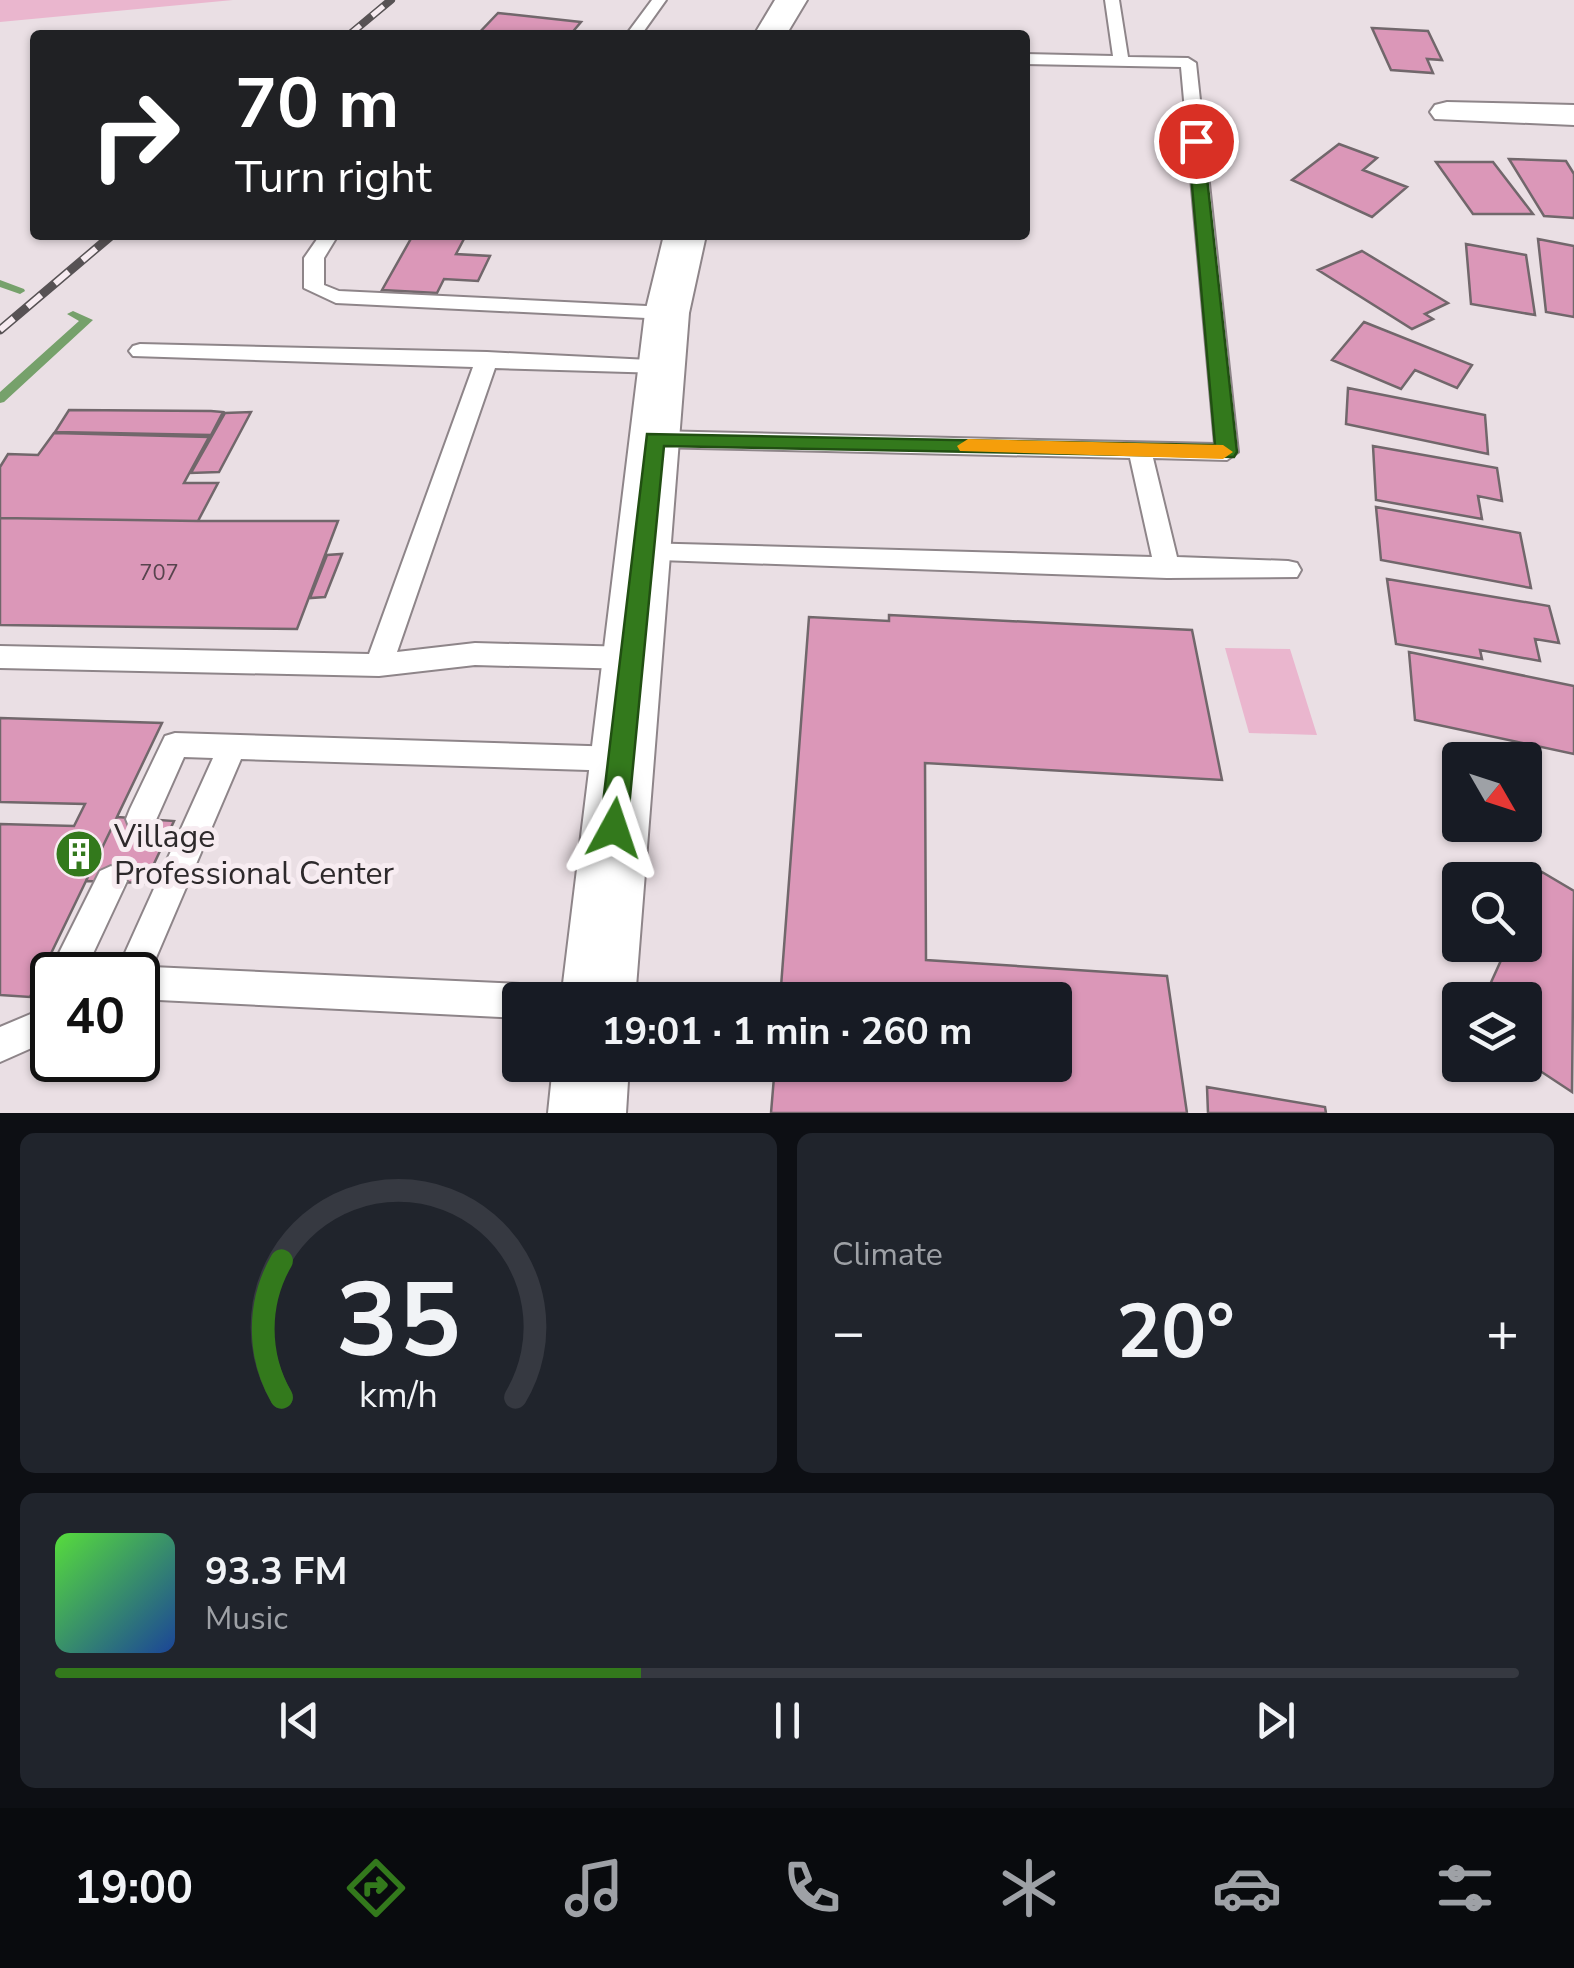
<!DOCTYPE html>
<meta charset="utf-8">
<style>
:root{--surface:#171b24;--page:#20242c;--text:#f1f3f6;--muted:#9ea1a6;--line:#363941;--accent:#33791c}
body{margin:0;font-family:"Nunito Sans",sans-serif;background:var(--page);color:var(--text);height:100vh;display:flex;flex-direction:column;font-size:38px;white-space:nowrap}
*{box-sizing:border-box;margin:0}
p{font-size:32px;color:var(--muted)}
.icon{flex:none;width:55px;height:55px;fill:none;stroke:currentColor;stroke-width:2;stroke-linecap:round;stroke-linejoin:round}
.map{position:relative;height:1113px;overflow:hidden}
.side{display:flex;flex-direction:column;gap:20px;padding:20px;background:#0d0f14;flex:1}
.side>*{flex:none}
.top-card{position:absolute;left:30px;top:30px;width:1000px;height:210px;border-radius:10px;box-shadow:0 2px 8px #0004;background:#202124;color:#fff;overflow:hidden}
.needle{width:65px;rotate:129deg}
.buttons{position:absolute;left:1442px;top:742px;display:grid;gap:20px}
.buttons a{display:grid;place-items:center;width:100px;height:100px;border-radius:10px;background:var(--surface);box-shadow:0 2px 8px #0004;font-size:50px}
.speed{position:absolute;left:30px;top:952px;display:flex;gap:20px;font-size:50px;font-weight:700;text-align:center}
.speed>*{display:grid;place-content:center;width:130px;height:130px;border-radius:50%;background:var(--surface);box-shadow:0 2px 8px #0004;line-height:1}
.speed .limit{border:5px solid #111;border-radius:15px;background:#fff;color:#111}
.pin{position:absolute;display:grid;place-items:center;width:85px;height:85px;color:#fff;margin:-42px;border:5px solid #fff;border-radius:50%;box-shadow:0 2px 10px #0007}
.me{position:absolute;width:110px;margin:-55px;rotate:5deg;stroke-linejoin:round;filter:drop-shadow(0 0 8px #0008)}
.turn{display:flex;align-items:center;gap:35px;height:210px;padding:0 40px;font-size:45px}
.turn .icon{width:130px;height:130px;stroke-width:2.5}
.turn b{display:block;font-size:70px;line-height:85px}
.big{font-size:75px;font-weight:700;line-height:1.1}
.side .card{flex:1;display:flex;flex-direction:column;justify-content:center;gap:15px;min-width:0;padding:0 35px;border-radius:15px;background:var(--page)}
.side .dial{align-items:center;gap:0}
.dial svg{height:260px;overflow:visible;fill:none;stroke:var(--line);stroke-width:7;stroke-linecap:round;text-anchor:middle}
.dial text{fill:var(--text);stroke:none}
.song{display:flex;align-items:center;gap:30px}
.cover{width:120px;height:120px;border-radius:15px;background:linear-gradient(135deg,hsl(110 70% 55%),hsl(220 70% 35%))}
.played{height:10px;border-radius:5px;background:linear-gradient(90deg,var(--accent) 40%,var(--line) 40%)}
.keys{display:flex;justify-content:space-around;direction:ltr}
.heat{display:flex;justify-content:space-between;align-items:center;font-size:55px;direction:ltr}
.side .tiles{flex:1;display:grid;gap:20px;grid-template-columns:1fr 1fr}
.card:last-child{grid-column:span 2}
.trip{position:absolute;left:502px;top:982px;width:570px;height:100px;border-radius:10px;background:var(--surface);box-shadow:0 2px 8px #0004;font-weight:700;line-height:100px;text-align:center}
.tabs{display:flex;height:160px;justify-content:space-around;align-items:center;background:#090b0e;color:var(--muted)}
.tabs .icon{width:70px;height:70px}
.tabs .current{color:var(--accent)}
.tabs b{font-size:45px;color:var(--text)}
.map>svg:first-child{display:block}
.green{fill:#eab6ce}
.lines{fill:none;stroke-linecap:round;stroke-linejoin:round}
.stream{fill:#76a16b;fill-rule:evenodd}
.building{fill:#db97b8;stroke:#71676b;stroke-width:2.5}
.lane-casing{stroke:#8e8589;stroke-width:4}
.street-casing{stroke:#8e8589;stroke-width:4}
.secondary-casing{stroke:#8e8589;stroke-width:4}
.lane{fill:#fff;fill-rule:evenodd}
.street{fill:#fff;fill-rule:evenodd}
.secondary{fill:#fff;fill-rule:evenodd}
.rail-far1-casing{stroke:#575254;stroke-width:8}
.rail-casing{stroke:#575254;stroke-width:9}
.rail-far1{stroke:#f7ecf1;stroke-width:5;stroke-dasharray:15;stroke-linecap:butt}
.rail{stroke:#f7ecf1;stroke-width:6;stroke-dasharray:18;stroke-linecap:butt}
.route{fill:#33791c;stroke:#214f12;stroke-width:2.5}
.slow{fill:#f59e0b}
.labels{text-anchor:middle;dominant-baseline:central;stroke-width:10;stroke-linejoin:round;paint-order:stroke}
.number-label{font-size:22px;fill:#58444e}
.near-poi-label{font-size:32px;fill:#2d292b;stroke:#f7ecf1;text-anchor:start}
</style>
<div class="map">
<svg width="1574" height="1113" viewBox="0 0 1574 1113">
<rect width="100%" height="100%" fill="#eadfe4"/>
<path class="green" d="M0,0H233L0,22Z
M1225,648L1290,649L1317,735L1249,733Z"/>
<g class="lines">
<path class="stream" d="M0,280L24,289L25,291L20,294L0,287Z
M73,311L93,320L4,402L0,403V392L79,321L67,314Z"/>
</g>
<path class="building" d="M498,13L581,22L570,35H477Z
M1372,28L1428,31L1442,60L1427,59L1433,73L1391,70Z
M1339,144L1377,158L1363,170L1407,187L1372,217L1292,180Z
M1509,159L1566,161L1574,174V218L1544,216Z
M1436,162H1493L1533,214H1473Z
M413,235H466L456,254L490,256L478,281L444,279L437,293L382,290Z
M1538,239L1574,246V317L1546,312Z
M1466,244L1526,255L1535,315L1471,304Z
M1362,251L1448,303L1425,314L1433,319L1412,329L1318,270Z
M1364,322L1472,365L1457,388L1415,370L1401,389L1332,360Z
M1348,388L1485,415L1488,454L1346,424Z
M69,410L211,411L223,412L211,435L55,432Z
M69,410L211,411L223,412L211,435L55,432Z
M251,412L219,472L191,473L225,413Z
M251,412L219,472L191,473L225,413Z
M54,433L209,437L184,483H218L198,521H338L297,629L0,625V467L8,454L38,455Z
M54,433L209,437L184,483H218L198,521L0,518V467L8,454L38,455Z
M1373,446L1497,468L1502,501L1478,496L1482,519L1376,500Z
M1376,507L1520,533L1531,588L1381,560Z
M0,518L198,521H338L297,629L0,625Z
M342,554L325,597L310,598L327,555Z
M342,554L325,597L310,598L327,555Z
M1387,579L1549,606L1559,643L1535,639L1540,661L1480,650L1482,659L1396,644Z
M889,615L1192,630L1222,780L925,763L926,960L1167,976L1187,1113H771L775,1065H1055V1000H780L809,617L889,621Z
M1409,652L1574,686V754L1415,720Z
M0,718L162,723L117,817L174,821L145,883L86,881L30,997L0,995V824L74,826L85,804L0,802Z
M117,817L174,821L145,883L86,881Z
M1542,872L1574,891L1572,1092L1525,1061V1000H1483L1508,945H1525V908Z
M1207,1087L1325,1107L1326,1113H1208Z"/>
<g class="lines">
<g class="lane-casing">
<path id="lane" d="M652,0H666L641,35H626Z
M1105,0H1119L1128,57L1188,58L1196,63L1238,452L1227,460L1153,458L1177,557L1288,561L1297,563L1301,570L1297,577L1167,578L632,559L629,552L632,545L641,543L1152,557L1130,458L654,447L643,439L654,431L1215,444L1181,67L1025,64V54L1113,56Z
M320,235H338L324,258V285L339,291L667,307L677,313L667,319L336,303L304,288V258Z
M140,344L487,352L670,361L673,366L662,373L495,368L397,652L475,643L631,647L641,650L644,658L641,666L631,669L475,665L379,676L0,668V646L369,654L473,367L133,356L129,351L133,346Z
M175,733L620,747L630,750L634,759L630,768L620,771L241,759L152,967L520,984L532,989L536,1000H520V1018L138,999V975H115L213,758L184,757L152,829L141,832L130,829L126,819L130,809L165,736Z
M111,866L122,871L127,881L83,975H52V982L49,975L54,963L100,871Z
M52,1005V1039L0,1062V1027Z"/>
</g>
<g class="street-casing">
<path id="street" d="M1447,102L1574,105V125L1435,119L1430,112L1435,105Z"/>
</g>
<g class="secondary-casing">
<path id="secondary" d="M775,0H807L786,35H754Z
M664,235H706L689,313L635,1000H561L645,313Z
M553,1065H629L626,1113H548Z"/>
</g>
<use href="#lane" class="lane"/>
<use href="#street" class="street"/>
<use href="#secondary" class="secondary"/>
<g class="rail-far1-casing">
<path id="rail-far1" d="M349,35L391,0"/>
</g>
<g class="rail-casing">
<path id="rail" d="M0,330L112,235"/>
</g>
<use href="#rail-far1" class="rail-far1"/>
<use href="#rail" class="rail"/>
</g>
<path class="route" d="M1196,136L1203,141L1237,452L1234,457L664,446L627,828L623,836L614,840L604,836L600,828L647,434L1215,445L1188,141Z"/>
<path class="slow" d="M968,439L1223,445L1233,452L1223,459L960,451L957,446Z"/>
<defs>
<g id="building-disc" transform="scale(2.5)"><circle r="9.5" fill="#33791c" stroke="#f7ecf1"/><path d="M-4-6H4V6H1V3H-1V6H-4ZM-2.5-4.3h1.7v1.8h-1.7ZM.8-4.3h1.7v1.8H.8ZM-2.5-1h1.7V.8h-1.7ZM.8-1h1.7V.8H.8Z" fill="#fff"/></g>
</defs>
<g fill-rule="evenodd">
<use href="#building-disc" x="79" y="854"/>
</g>
<g class="labels">
<g class="number-label">
<text x="159" y="573">707</text>
</g>
<g class="near-poi-label">
<text x="114" y="836">Village<tspan x="114" dy="37">Professional Center</tspan></text>
</g>
</g>
</svg>
<div class="buttons">
<a><svg class="needle" viewBox="-14 -14 28 28"><path d="M0-13l5 13h-10z" fill="#e53935"/><path d="M0 13l5-13h-10z" fill="#9ea1a6"/></svg></a>
<a><svg class="icon" aria-label="search" viewBox="0 0 24 24"><circle cx="10" cy="10" r="6"/><path d="M15 15l6 6"/></svg></a>
<a><svg class="icon" aria-label="layers" viewBox="0 0 24 24"><path d="M12 4l9 5-9 5-9-5zM3 14l9 5 9-5"/></svg></a>
</div>
<div class="speed"><div class="limit">40</div></div>
<div class="pin" style="left:1196px;top:141px;background:#d93025"><svg class="icon" aria-label="arrive" viewBox="0 0 24 24"><path d="M6 21V4h12l-3 4 3 4H6"/></svg></div>
<svg class="me" style="left:614px;top:828px" viewBox="-20 -20 40 40"><path d="M0-17L14 15 0 8-14 15z" fill="#33791c" stroke="#fff" stroke-width="4"/></svg>
<div class="trip">19:01 · 1 min · 260 m</div>
<div class="top-card">
<div class="turn"><svg class="icon" aria-label="right" viewBox="0 0 24 24"><path d="M7 20v-9h11M14 6l5 5-5 5"/></svg><div><b>70 m</b>Turn right</div></div>
</div>
</div>
<section class="side">
<div class="tiles">
<div class="card dial"><svg viewBox="0 0 100 80">
<path d="M14 69A42 42 0 1 1 86 69"/>
<path d="M14 69A42 42 0 0 1 14 27" stroke="#33791c"/>
<text x="50" y="56" font-size="32" font-weight="700">35</text>
<text x="50" y="72" font-size="11">km/h</text>
</svg></div>
<div class="card"><p>Climate</p>
<div class="heat"><a>−</a><b class="big">20°</b><a>+</a></div>
</div>
<div class="card">
<div class="song"><i class="cover"></i><div><b>93.3 FM</b><p>Music</p></div></div>
<div class="played"></div>
<div class="keys"><svg class="icon" aria-label="previous" viewBox="0 0 24 24"><path d="M18 5L8 12l10 7zM5 5v14"/></svg><svg class="icon" aria-label="pause" viewBox="0 0 24 24"><path d="M8 5v14M16 5v14"/></svg><svg class="icon" aria-label="next" viewBox="0 0 24 24"><path d="M6 5l10 7-10 7zM19 5v14"/></svg></div>
</div>
</div>
</section>
<nav class="tabs">
<b>19:00</b>
<svg class="icon current" aria-label="directions" viewBox="0 0 24 24"><path d="M12 3l9 9-9 9-9-9zM9 14v-3h6M13 9l2 2-2 2"/></svg>
<svg class="icon" aria-label="music" viewBox="0 0 24 24"><path d="M9 18V5l10-2v13"/><circle cx="6" cy="18" r="3"/><circle cx="16" cy="16" r="3"/></svg>
<svg class="icon" aria-label="phone" viewBox="0 0 24 24"><path d="M5 4h4l2 5-3 2q2 4 5 5l2-3 5 2v4C11 20 4 13 5 4z"/></svg>
<svg class="icon" aria-label="climate" viewBox="0 0 24 24"><path d="M12 3v18M4 7l16 10M4 17L20 7"/></svg>
<svg class="icon" aria-label="car" viewBox="0 0 24 24"><path d="M5 17H2v-5l4-1 3-4h7l3 4 3 1v5h-3M9 17h6M6 11h13"/><circle cx="7" cy="17" r="2"/><circle cx="17" cy="17" r="2"/></svg>
<svg class="icon" aria-label="filters" viewBox="0 0 24 24"><path d="M4 7h16M4 17h16"/><circle cx="9" cy="7" r="2"/><circle cx="15" cy="17" r="2"/></svg>
</nav>
